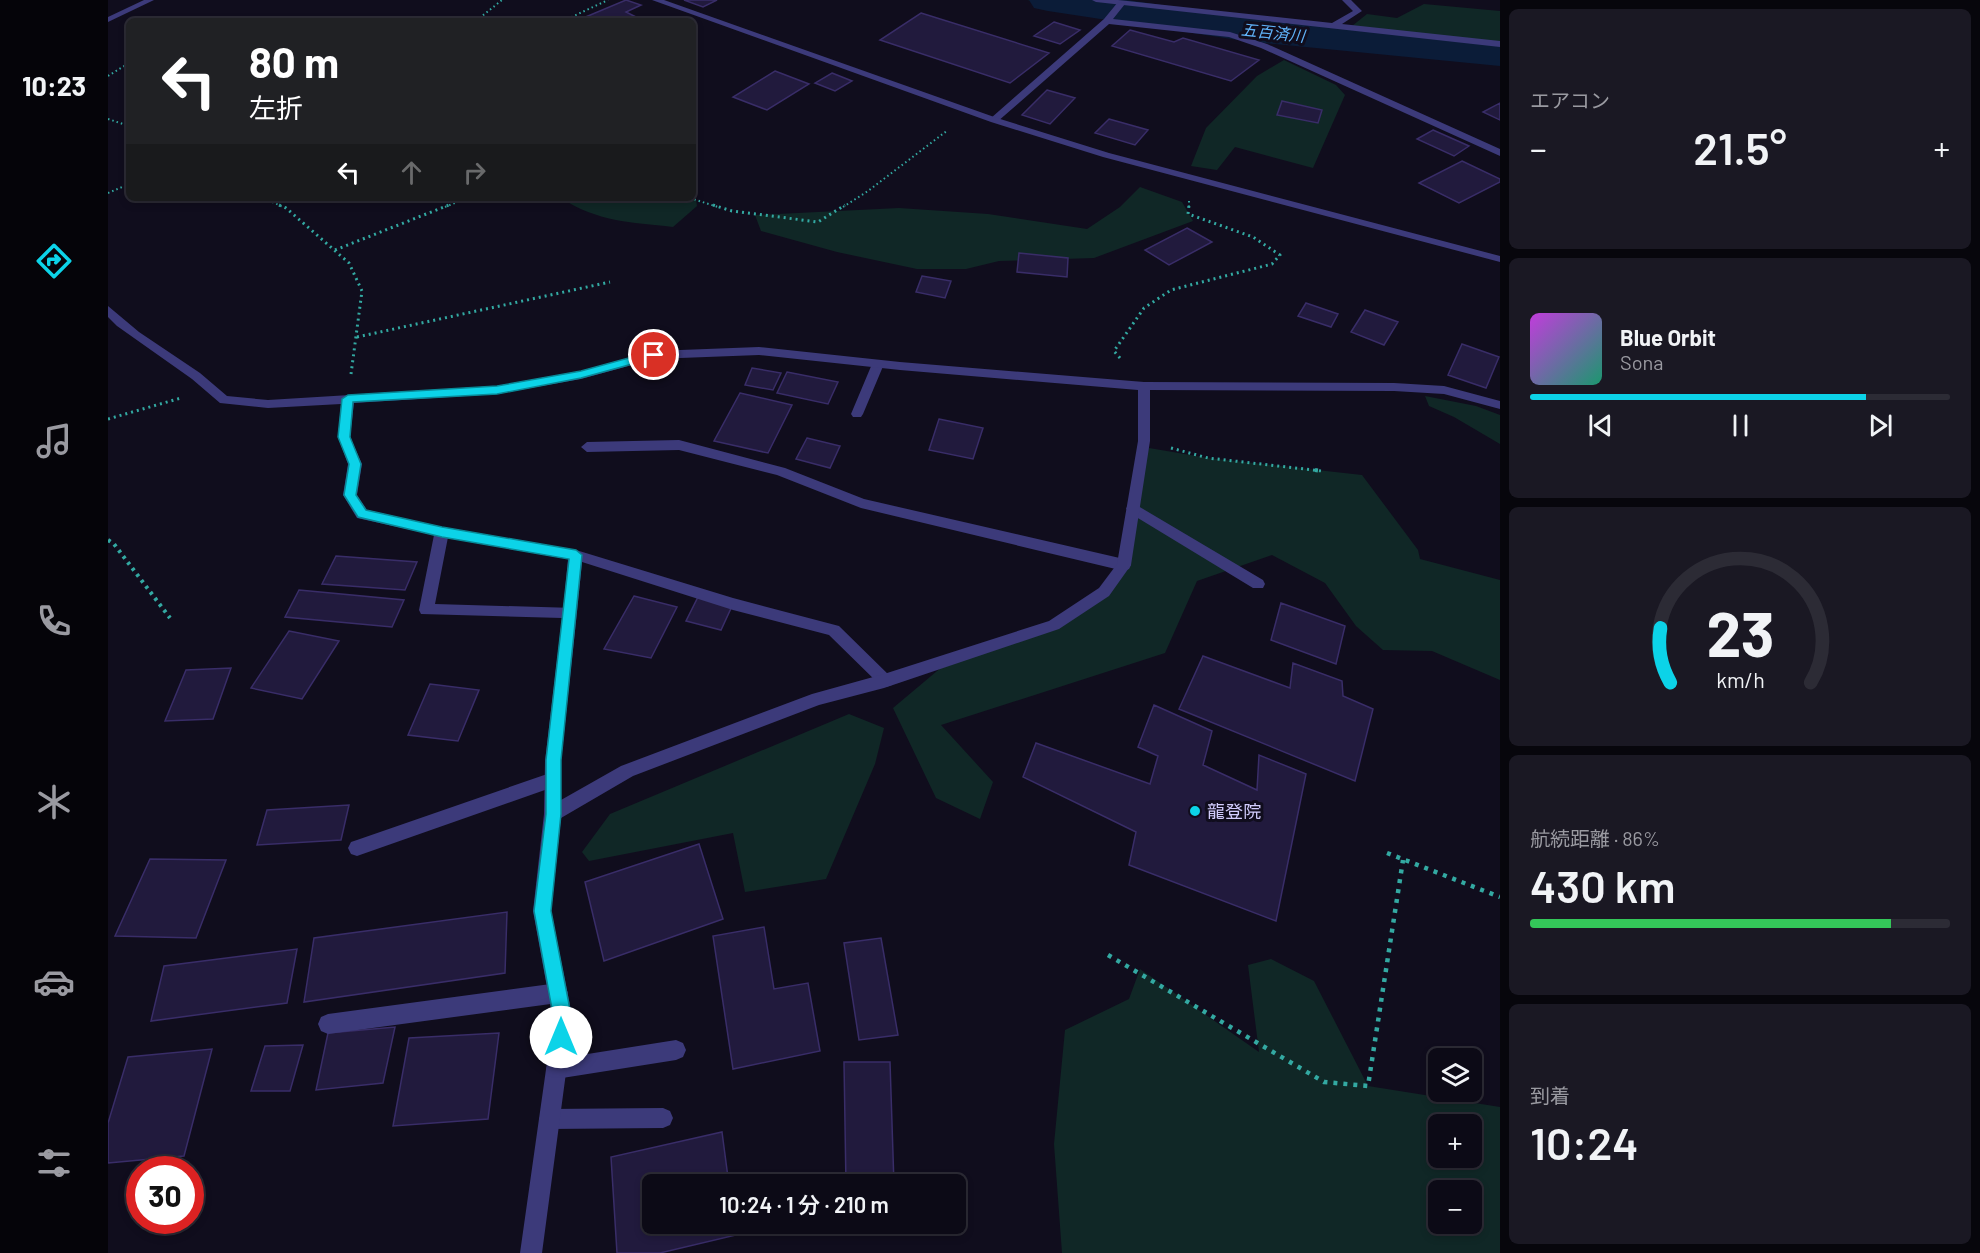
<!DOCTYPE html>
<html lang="ja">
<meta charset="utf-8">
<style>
:root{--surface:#0c0a16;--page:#1a1823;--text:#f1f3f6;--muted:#9a9aa1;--line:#2c2b35;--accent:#0cd3e8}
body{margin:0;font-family:Barlow,"Noto Sans JP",sans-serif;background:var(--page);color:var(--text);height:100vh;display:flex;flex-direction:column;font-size:22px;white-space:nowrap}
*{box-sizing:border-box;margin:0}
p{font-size:20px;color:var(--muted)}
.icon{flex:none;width:33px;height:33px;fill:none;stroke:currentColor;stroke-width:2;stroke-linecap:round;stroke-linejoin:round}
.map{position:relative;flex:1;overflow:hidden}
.details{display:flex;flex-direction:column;gap:9px;padding:9px;background:#07060c;width:480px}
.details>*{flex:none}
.hud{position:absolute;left:18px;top:18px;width:570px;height:183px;border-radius:9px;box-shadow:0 3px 9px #0003,0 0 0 2px var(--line);background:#202124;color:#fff;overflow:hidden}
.controls{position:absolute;left:1320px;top:1048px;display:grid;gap:12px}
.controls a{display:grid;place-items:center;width:54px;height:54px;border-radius:9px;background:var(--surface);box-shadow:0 3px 9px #0003,0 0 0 2px var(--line);font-size:30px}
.speed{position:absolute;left:18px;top:1156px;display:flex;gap:12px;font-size:30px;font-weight:700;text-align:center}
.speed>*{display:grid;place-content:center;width:78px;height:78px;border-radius:50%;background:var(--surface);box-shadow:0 3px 9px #0003,0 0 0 2px var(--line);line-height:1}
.speed .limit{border:9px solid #d22;background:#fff;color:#111}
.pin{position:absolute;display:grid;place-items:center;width:51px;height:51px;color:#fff;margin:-26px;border:3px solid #fff;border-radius:50%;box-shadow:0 2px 6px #0007}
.me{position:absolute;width:66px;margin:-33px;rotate:0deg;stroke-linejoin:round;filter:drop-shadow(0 0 4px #0008)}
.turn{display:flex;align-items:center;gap:21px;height:126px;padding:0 24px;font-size:27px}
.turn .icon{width:78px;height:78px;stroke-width:2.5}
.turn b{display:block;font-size:42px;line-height:51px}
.lanes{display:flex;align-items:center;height:57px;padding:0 24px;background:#0003;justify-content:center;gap:30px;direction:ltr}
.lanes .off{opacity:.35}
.big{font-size:45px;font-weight:600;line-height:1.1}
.details .tile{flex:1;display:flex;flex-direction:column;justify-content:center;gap:9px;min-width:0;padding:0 21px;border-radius:9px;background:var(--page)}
.details .dial{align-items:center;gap:0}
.dial svg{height:156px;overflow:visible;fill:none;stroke:var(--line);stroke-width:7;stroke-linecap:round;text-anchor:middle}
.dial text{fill:var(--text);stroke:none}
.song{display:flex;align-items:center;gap:18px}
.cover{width:72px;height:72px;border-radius:9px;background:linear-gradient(135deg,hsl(290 70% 55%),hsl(160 70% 35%))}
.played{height:6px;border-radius:3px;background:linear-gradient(90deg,var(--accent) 80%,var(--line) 80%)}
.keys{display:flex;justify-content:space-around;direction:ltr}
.heat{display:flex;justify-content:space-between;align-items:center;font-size:33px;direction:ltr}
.charge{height:9px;border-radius:4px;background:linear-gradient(90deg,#34c759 86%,var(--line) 0)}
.trip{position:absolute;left:534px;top:1174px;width:324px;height:60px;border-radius:9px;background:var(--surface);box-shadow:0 3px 9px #0003,0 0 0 2px var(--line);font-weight:600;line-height:60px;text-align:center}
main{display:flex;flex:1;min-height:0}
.tab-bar{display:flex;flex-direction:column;width:108px;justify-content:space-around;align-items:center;background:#050409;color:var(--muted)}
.tab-bar .icon{width:42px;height:42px}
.tab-bar .on{color:var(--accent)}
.tab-bar b{font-size:27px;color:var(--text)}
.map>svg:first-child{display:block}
.green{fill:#102726;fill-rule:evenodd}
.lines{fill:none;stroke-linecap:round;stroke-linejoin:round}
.river{fill:#0b1c38;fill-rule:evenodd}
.building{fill:#211a3d;stroke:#392d68;stroke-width:1.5}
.path-far3{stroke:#33a9a2;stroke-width:2;stroke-dasharray:1.5 3;stroke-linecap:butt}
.path-far2{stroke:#33a9a2;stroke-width:3;stroke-dasharray:2 4;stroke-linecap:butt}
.path-far1{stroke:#33a9a2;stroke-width:4;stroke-dasharray:3 4.5;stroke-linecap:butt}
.path{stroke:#33a9a2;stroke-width:4.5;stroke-dasharray:4 6;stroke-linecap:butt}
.service{fill:#3c3a7a;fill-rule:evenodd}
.minor{fill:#3c3a7a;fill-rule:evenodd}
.tertiary{fill:#3c3a7a;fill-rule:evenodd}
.route{fill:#0cd3e8;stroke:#088997;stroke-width:1.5}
.poi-dot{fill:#0cd3e8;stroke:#100d1d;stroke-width:2}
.labels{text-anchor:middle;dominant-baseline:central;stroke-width:6;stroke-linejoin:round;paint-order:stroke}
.far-water-label{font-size:16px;font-style:italic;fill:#5fb1f7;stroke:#100d1d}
.poi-label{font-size:18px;fill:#d1ccfc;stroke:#100d1d;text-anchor:start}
</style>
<main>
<nav class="tab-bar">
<b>10:23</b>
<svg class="icon on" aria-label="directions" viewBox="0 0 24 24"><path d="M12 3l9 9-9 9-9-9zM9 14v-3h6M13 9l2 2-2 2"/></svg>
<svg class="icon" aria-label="music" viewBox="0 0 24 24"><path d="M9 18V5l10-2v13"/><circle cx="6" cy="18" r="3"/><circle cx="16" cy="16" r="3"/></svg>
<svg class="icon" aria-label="phone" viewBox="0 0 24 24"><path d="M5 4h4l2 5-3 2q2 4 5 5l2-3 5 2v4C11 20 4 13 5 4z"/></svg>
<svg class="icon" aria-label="climate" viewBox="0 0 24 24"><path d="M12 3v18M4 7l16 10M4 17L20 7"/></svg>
<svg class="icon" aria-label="car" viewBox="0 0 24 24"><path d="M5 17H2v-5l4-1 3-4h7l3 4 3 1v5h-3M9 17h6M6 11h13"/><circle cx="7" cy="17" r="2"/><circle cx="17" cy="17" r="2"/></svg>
<svg class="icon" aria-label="filters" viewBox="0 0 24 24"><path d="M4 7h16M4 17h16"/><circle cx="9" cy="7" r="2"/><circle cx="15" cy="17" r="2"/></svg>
</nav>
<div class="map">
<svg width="1392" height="1253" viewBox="0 0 1392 1253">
<rect width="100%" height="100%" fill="#100d1d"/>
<path class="green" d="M919,0H980L1124,18L1312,35L1244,26L1259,14L1289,18L1316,4L1392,11V64L1016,17Z
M1176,60L1228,85L1237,95L1205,168L1127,147L1109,170L1083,166L1098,128L1149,76Z
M585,183L589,206L565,227C522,222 490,222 453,198H585Z
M1032,187L1074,202L1085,221L986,258L891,261L858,269H809L729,252L653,231L647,215L791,208L880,214L979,229L1012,207Z
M1317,396L1368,406L1392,415V444L1346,417L1321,406Z
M1041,448L1100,458L1254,475L1310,550L1312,559L1392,580V680L1324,651L1275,650L1248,626L1217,583L1164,555L1089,581L1057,653L833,725L885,782L872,819L828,798L785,708L835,666L950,622L1000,596L1016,565L1031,470Z
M741,714L776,728L767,764L718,879L637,892L625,833L481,861L474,852L502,814Z
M1163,959L1206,981L1260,1086L1392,1107V1253H954L946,1144L957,1030L1021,999L1032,969L1151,1052L1140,965ZM1330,1125H1364V1158H1330ZM1330,1191H1364V1224H1330Z"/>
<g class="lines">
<path class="river" d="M921,0H1019L1137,17L1392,42V66L1137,41L940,11L926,8Z"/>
</g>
<path class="building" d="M518,0L533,5L518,12L528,17L518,21H468Z
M576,0H609L595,7Z
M813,13L941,53L902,83L772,40Z
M946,22L972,30L952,44L926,36Z
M1022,30L1066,42L1075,38L1151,60L1123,81L1004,46Z
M667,71L701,84L659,110L625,97Z
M724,73L744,81L727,91L707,83Z
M939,90L967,98L942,124L914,115Z
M1174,101L1214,110L1210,123L1169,115Z
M1392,103V120L1375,112Z
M1001,119L1040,130L1027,145L987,133Z
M1325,130L1361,146L1346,156L1309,139Z
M1354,161L1392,179V182L1351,203L1311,183Z
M1079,228L1104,242L1061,265L1037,250Z
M911,253L960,258L959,277L909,272Z
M814,276L843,281L837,298L808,292Z
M1198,303L1230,314L1223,327L1190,316Z
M1257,310L1290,322L1276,345L1243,332Z
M1354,344L1391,357L1378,388L1340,375Z
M644,368L673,373L665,390L637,385Z
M679,372L730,382L720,404L669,393Z
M632,393L684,405L660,453L606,441Z
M831,419L875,428L865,459L821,450Z
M699,438L732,446L722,468L688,459Z
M228,556L309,562L297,590L214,584Z
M191,590L296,600L284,627L177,617Z
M591,595L625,604L613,630L578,621Z
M526,596L569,607L543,658L496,649Z
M1173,603L1237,626L1228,664L1163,640Z
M181,631L231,641L194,699L143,688Z
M1095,656L1182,688L1185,663L1234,681L1235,696L1265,709L1247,781L1071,709Z
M123,668L105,719L57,721L78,670Z
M322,684L371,690L350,741L300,735Z
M1046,705L1104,731L1095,765L1149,790L1151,755L1198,774L1168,921L1021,865L1028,832L915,777L928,743L1042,784L1050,756L1030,747Z
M241,805L233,840L149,845L159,810Z
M591,844L615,919L496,961L477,882Z
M42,859L118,860L88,938L7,936Z
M399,912L397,973L196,1002L206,938Z
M656,927L666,989L700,983L712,1051L625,1069L605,936Z
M773,938L790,1035L751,1040L736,943Z
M189,949L179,1003L43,1021L56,966Z
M287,1027L275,1083L208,1090L220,1033Z
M391,1033L380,1119L285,1126L301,1038Z
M195,1045L182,1091H143L157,1046Z
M104,1049L76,1156L0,1163V1123L20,1057Z
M736,1062H782L786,1185H738Z
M614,1132L621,1185H544V1224H626L628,1235L552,1253H509L503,1157Z"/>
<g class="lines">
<path class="path-far3" d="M368,21L394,0
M455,21L500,0
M0,76L21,63
M0,119L21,126
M0,193L19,185
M156,198L175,207
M582,198L610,207
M337,207L359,198
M735,207L760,191L840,130
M1081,207V201"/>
<path class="path-far2" d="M171,205L178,208L241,263L254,291L243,374
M605,205L624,211L710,222L737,205
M227,250L341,205
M249,337L502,282
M1012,358L1006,351L1036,308L1063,290L1164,264L1172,255L1145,237L1080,214L1081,205
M0,419L73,398
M1063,448L1100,458L1214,471"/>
<path class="path-far1" d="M1207,470L1214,471
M0,540L6,544L62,618"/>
<path class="path" d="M1279,853L1392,897
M1000,955L1216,1082L1260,1086L1295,860"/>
<path class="service" d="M36,0H46L0,22V17Z
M984,0H1010L1224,23L1245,11L1234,0H1243L1254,11L1234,24L1392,41V47L988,2Z
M770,360L776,364L755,414L753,417H745L743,414L764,364Z
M571,440L677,468L756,499L1016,559L1021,561L1023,565L1021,569L1016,571L753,508L669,475L571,450L479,452L473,447L479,442Z
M1025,503L1155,580L1157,584L1155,588H1145L1020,512L1018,508Z
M334,527L468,550L625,598L731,626L786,680L784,685L778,687L772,685L721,635L625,610L474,562L469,612L467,616H457L455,612L460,559L329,536L327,532Z
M445,772L451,775L453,780L451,785L249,856L243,854L240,848L243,842L249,840Z
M450,983L457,986L460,993L457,1000L450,1003L220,1034L213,1031L210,1024L213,1017L220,1014Z
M568,1040L575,1043L578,1050L575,1057L568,1060L448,1079L441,1076L438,1069L441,1062L448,1059Z
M555,1108L562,1111L565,1118L562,1125L555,1128L441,1129L434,1126L431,1119L434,1112L441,1109Z"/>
<path class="minor" d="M1010,2L1017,4L1005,19L1122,32L1159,44L1392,149V156L1153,48L1121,37L1001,24L889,122H883V118L996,19Z
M0,306L31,332L92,373L119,396L160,400L389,386L473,371L546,351L651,347L792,362L1036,382L1286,383L1336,386L1392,401V409L1336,394L1286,391L1042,390V441L1023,565L1001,596L951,629L776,688L711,705L525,776L453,818L443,911L465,1020L434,1253H412L445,1020L425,911L436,814L437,761L454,618L313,614L311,610L326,535L249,518L235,495L240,464L230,437L233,404L160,408L112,403L84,379L9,326L0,317ZM651,355L792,370L1030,390V441L1009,564L991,588L941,621L776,674L704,694L513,766L453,800V761L469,612L467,608L327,604L341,532L334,527L259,510L249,495L254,464L242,437L246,403L389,394L473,379L546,359Z"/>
<path class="tertiary" d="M544,0H556L889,118L1001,153L1392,256V262L995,157L883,122Z"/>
</g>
<path class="route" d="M546,351L552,355L550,357L473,378L389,394L245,402L242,437L253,464L248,495L258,510L334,527L468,550L474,555L453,760V814L443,911L464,1020L459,1043L453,1046L446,1043L444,1037L446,1020L426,911L438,814V760L461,559L334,537L250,517L236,495L241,464L230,437L234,399L240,395L389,386L473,371Z"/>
<circle class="poi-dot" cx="1087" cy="811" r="6"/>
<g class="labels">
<g class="far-water-label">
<text transform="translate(1165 32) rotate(6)">五百済川</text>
</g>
<g class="poi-label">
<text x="1099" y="811">龍登院</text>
</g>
</g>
</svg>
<div class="controls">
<a><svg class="icon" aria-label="layers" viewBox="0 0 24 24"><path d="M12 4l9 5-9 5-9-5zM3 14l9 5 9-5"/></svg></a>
<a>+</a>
<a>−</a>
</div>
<div class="speed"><div class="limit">30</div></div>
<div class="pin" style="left:546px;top:355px;background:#d93025"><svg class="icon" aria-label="arrive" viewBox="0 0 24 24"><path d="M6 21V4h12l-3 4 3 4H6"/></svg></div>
<svg class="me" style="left:453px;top:1037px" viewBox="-20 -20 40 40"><circle r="19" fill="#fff"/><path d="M0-13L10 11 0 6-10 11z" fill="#0cd3e8"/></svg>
<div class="trip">10:24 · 1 分 · 210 m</div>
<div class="hud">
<div class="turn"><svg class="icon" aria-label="left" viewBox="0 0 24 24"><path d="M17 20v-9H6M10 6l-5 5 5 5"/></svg><div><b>80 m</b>左折</div></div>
<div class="lanes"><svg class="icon" aria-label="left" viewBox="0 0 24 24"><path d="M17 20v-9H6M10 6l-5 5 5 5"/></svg><svg class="icon off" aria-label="ahead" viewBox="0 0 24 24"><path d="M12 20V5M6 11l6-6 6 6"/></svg><svg class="icon off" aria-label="right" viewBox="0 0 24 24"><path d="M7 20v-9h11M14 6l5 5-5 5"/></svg></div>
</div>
</div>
<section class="details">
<div class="tile"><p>エアコン</p>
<div class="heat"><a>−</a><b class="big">21.5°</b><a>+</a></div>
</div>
<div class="tile">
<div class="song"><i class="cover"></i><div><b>Blue Orbit</b><p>Sona</p></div></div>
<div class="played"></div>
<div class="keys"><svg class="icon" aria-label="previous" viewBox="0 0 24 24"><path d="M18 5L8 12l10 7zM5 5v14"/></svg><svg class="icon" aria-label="pause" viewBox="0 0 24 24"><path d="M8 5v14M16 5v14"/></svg><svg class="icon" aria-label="next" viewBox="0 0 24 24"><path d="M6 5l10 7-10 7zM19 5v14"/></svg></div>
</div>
<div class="tile dial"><svg viewBox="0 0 100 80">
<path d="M14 69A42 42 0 1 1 86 69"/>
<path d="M14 69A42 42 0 0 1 9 41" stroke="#0cd3e8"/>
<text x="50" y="56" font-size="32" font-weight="700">23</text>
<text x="50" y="72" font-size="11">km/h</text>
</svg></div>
<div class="tile"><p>航続距離 · 86%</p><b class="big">430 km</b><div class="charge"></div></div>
<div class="tile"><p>到着</p><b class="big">10:24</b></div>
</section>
</main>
